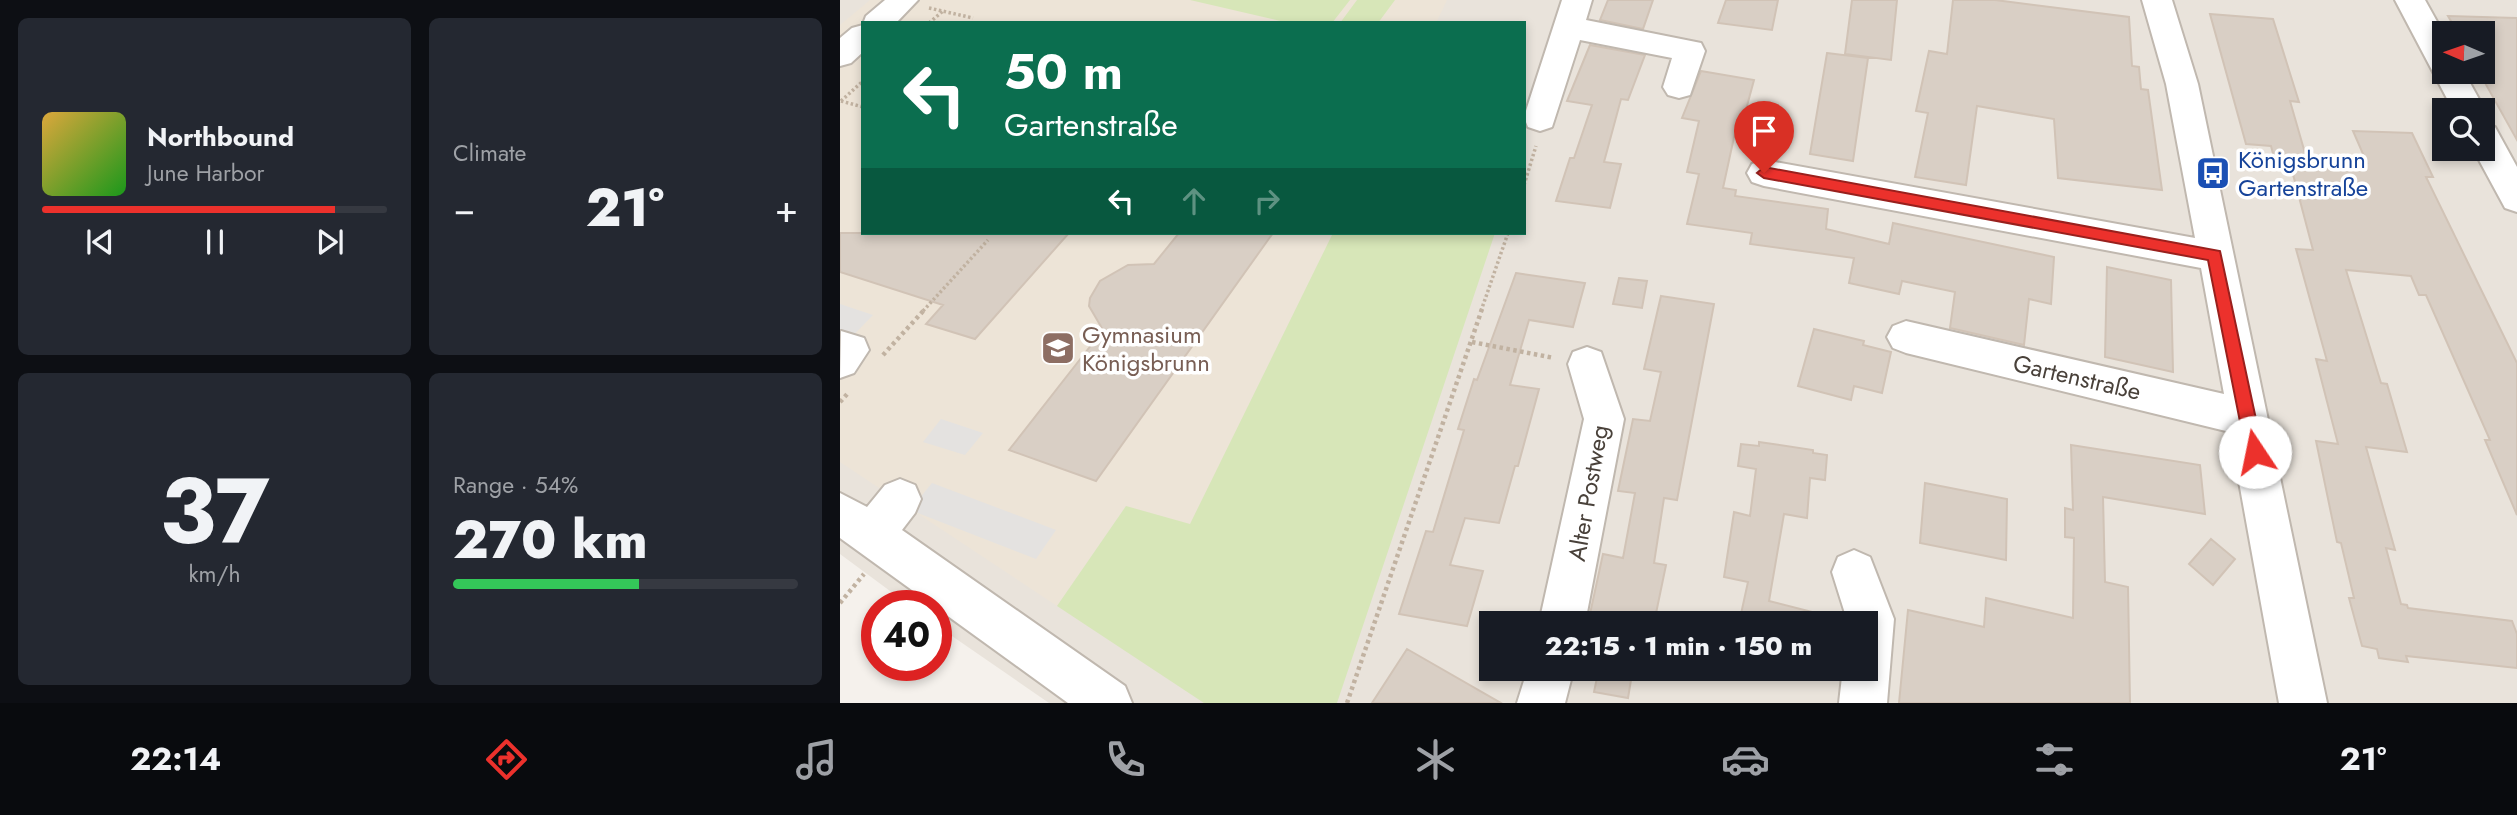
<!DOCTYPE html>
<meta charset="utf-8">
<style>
:root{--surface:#171b24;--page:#242831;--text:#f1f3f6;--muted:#9ea1a6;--line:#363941;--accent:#ec312c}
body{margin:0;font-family:Jost,sans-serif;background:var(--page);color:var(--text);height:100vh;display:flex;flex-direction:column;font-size:26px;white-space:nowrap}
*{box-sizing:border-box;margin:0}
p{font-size:23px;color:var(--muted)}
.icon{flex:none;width:38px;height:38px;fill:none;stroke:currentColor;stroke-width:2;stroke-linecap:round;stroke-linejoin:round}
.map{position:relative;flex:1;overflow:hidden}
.details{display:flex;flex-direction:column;gap:18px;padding:18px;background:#0d0f14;width:840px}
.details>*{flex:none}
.banner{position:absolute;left:21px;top:21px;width:665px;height:214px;border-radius:0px;box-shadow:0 4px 10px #0003;background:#0b6e4f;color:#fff;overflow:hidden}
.needle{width:46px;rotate:272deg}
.controls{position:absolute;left:1592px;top:21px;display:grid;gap:14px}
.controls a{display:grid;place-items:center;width:63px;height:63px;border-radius:0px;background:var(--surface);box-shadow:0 4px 10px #0003;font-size:35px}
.speed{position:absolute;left:21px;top:590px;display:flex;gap:14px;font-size:35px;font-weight:700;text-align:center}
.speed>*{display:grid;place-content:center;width:91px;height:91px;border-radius:50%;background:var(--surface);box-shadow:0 4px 10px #0003;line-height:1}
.speed .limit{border:10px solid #d22;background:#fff;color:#111}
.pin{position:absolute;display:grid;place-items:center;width:60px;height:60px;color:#fff;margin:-72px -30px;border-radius:50% 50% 50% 0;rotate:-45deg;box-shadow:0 0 7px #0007}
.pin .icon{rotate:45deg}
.me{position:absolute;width:77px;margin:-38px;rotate:349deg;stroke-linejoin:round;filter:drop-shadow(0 0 5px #0008)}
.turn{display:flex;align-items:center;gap:24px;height:147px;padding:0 28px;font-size:32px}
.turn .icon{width:91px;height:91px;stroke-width:2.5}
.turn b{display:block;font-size:49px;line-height:60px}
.lanes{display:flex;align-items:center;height:66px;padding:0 28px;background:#0003;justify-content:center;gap:35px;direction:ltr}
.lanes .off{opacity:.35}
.big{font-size:52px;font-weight:800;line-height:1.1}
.details .tile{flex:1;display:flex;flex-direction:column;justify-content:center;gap:10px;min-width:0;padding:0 24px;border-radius:10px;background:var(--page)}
.details .dial{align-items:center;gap:0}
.dial b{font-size:91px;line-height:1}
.song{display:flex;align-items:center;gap:21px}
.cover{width:84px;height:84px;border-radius:10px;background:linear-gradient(135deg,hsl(40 70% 55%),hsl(120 70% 35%))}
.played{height:7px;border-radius:4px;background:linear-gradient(90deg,var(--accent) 85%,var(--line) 85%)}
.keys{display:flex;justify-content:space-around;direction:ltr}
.heat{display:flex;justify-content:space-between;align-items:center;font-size:38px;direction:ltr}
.charge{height:10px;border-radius:5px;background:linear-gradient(90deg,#34c759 54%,var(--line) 0)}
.details .tiles{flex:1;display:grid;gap:18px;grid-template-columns:repeat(2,1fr)}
.trip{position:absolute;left:639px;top:611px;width:399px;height:70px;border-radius:0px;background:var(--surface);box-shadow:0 4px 10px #0003;font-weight:800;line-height:70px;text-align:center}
.tabs{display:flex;height:112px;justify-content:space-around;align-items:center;background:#090b0e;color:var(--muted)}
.tabs .icon{width:49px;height:49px}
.tabs .on{color:var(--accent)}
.tabs b{font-size:32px;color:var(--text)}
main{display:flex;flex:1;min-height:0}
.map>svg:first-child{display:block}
.residential{fill:#e9e3db;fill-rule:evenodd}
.education{fill:#ede4d7}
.green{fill:#d7e6b8}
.parking{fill:#e4e2e0}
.building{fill:#d9cfc5;stroke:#d1c3b6;stroke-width:2}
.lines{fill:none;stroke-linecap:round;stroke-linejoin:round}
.minor-casing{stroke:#c0b8af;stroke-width:4}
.path-far1{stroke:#c1b2a1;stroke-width:3.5;stroke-dasharray:2.5 2.5;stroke-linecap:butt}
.path{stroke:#c1b2a1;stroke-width:4.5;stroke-dasharray:3.5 3.5;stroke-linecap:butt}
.minor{fill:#fff;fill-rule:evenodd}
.route{fill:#ec312c;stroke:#99201d;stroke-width:2}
.labels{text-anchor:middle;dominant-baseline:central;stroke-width:7;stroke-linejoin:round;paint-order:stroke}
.transit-label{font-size:24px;fill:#164399;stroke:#fff;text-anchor:start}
.education-label{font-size:24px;fill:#785e54;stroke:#fff;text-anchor:start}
.street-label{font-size:24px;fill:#49413a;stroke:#fff}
</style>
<main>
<section class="details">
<div class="tiles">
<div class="tile">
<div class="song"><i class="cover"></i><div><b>Northbound</b><p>June Harbor</p></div></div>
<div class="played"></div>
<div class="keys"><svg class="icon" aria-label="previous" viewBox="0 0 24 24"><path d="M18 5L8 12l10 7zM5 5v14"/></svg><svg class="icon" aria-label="pause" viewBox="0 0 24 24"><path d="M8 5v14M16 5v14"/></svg><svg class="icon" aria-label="next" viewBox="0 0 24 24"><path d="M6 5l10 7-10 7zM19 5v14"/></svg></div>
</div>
<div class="tile"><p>Climate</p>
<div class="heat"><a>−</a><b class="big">21°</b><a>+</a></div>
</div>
<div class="tile dial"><b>37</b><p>km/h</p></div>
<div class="tile"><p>Range · 54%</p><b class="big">270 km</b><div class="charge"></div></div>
</div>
</section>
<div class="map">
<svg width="1677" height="703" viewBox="0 0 1677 703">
<rect width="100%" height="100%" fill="#f5f1ec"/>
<path class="residential" d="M0,0H1677V703H209L96,625V606L69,605L0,554ZM23,23H684V233H23ZM1605,33H1643V72H1605ZM1605,110H1643V149H1605ZM651,623H1026V668H651Z"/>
<path class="education" d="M30,0H607L596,23H23V233H493L350,525L286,506L217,606L0,462V25Z"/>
<path class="green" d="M350,0H510L492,23H449Z
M517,0H555L538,23H500Z
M493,233H655L497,703H364L217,606L286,506L350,524Z"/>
<path class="parking" d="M0,304L33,315L0,349Z
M101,419L143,433L125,455L83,442Z
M92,483L216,530L196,559L70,510Z"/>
<path class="building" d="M768,0H813L803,29L760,20Z
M886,0H938L932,30L878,23Z
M1012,0H1057L1051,60L1005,54Z
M1113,0H1155L1289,17L1292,66L1299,67L1301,89L1308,90L1322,190L1218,178L1214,119L1137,106L1126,185L1075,177L1088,113L1076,111L1089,51L1107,54Z
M1370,14L1433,19L1459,102L1450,101L1467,160L1527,163L1513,131L1572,133L1593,177H1586L1677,363V515L1645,440H1650L1586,295H1579L1571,276L1506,270L1541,383L1547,384L1567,452L1526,447L1555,550L1546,548L1561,604L1567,605L1568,608L1672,621L1677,634V668L1566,656L1568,662L1539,658L1537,649L1522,646L1509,598H1514L1501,543L1497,542L1476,441L1498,444L1476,359L1487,361L1456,249L1473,250L1450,163L1435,161L1431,146L1406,144Z
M1608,16L1677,18V140L1639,72H1643V33H1618Z
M750,45L805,55L788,100L781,99L764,162L781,164L770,208L716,201L730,158H734L752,105L727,101Z
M987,53L1028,58L1013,161L970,154Z
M861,71L914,80L901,128H896L883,188L896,190L895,196L988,209L986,229L1049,244L1053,223L1214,257L1211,304L1189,299L1184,345L1110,328L1115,292L1062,281L1059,294L1009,283L1014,258L910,244L912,233L847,224L859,174L847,172L859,121L842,118Z
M0,233H229L135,339L86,324L103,305L0,272Z
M339,233H433L256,481L169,450L263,330L249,306L250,298L260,281L288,265L314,264Z
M1267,267L1331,280L1333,372L1265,357Z
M676,273L745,283L733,327L689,320L670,385L699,389L678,466H675L659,523L625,518L610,565L643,571L627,626L559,614L586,531L593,532L624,430L618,429L634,379L637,380Z
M779,278L807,281L802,308L773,304Z
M821,296L874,304L837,500L824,498L814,563L826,565L814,623H748L763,554L783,558L795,493L778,491L793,419L810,421L821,372L804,369Z
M974,329L1024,341L1023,345L1051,352L1042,393L1014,386L1011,400L958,386Z
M919,442L973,450V453L987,455L985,480L970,478L967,518L944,514L929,601L980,614L979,623H899L908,582L884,577L894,512L910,516L916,469L898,466L901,444L919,446Z
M1231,445L1360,465L1365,514L1263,497L1265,582L1288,587L1290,703H1059L1068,610L1144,627L1146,598L1233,618L1234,538L1225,537V508L1233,510Z
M1085,483L1167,499L1166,560L1080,543Z
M1371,539L1395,559L1373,585L1349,564Z
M567,649L661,703H532Z
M759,668H793L788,698L754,692Z"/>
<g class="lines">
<g class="minor-casing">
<path id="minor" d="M45,0H78L56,23L23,24L26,16Z
M722,0H752L746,20L861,43L865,51L850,95L839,98L828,95L823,87L832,58L740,40L712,127L700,131L688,127L684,117Z
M1302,0H1332L1358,84L1487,703H1439L1390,432L1066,353L1053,348L1047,337L1053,326L1066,321L1384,394L1361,268L924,186L912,182L907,173L912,164L924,160L1355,238L1326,84Z
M1555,0H1585L1605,36V72H1624L1645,110L1643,113V110H1613Z
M23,25V52L11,63L0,66V38L12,28Z
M1643,124L1655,127L1677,167V212L1665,208L1633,149H1643Z
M1,331L24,338L29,350L14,373L0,378Z
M747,347L761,352L784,419L745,623H699L744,419L728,364L733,352Z
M60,479L75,485L81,499L75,513L62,530L285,686L292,703H228L0,538V493L27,507L45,485Z
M1014,550L1030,557L1054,619L1047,703H999L1003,668H1026V623H1008L992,572L998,557Z
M688,668H734L725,703H677Z"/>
</g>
<path class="path-far1" d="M89,8L133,18
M89,23L103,11
M1,101L23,81
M1,101L23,107
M684,185L696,146
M83,311L148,240
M641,311L668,233"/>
<path class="path" d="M632,342L714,358
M43,355L85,309
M0,402L9,392
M0,603L24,574
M507,703L642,309"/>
<use href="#minor" class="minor"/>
</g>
<path class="route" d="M924,167L1380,251L1423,452L1421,458L1415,460L1409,458L1406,452L1368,260L924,178L917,173Z"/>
<defs>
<g id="bus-square" transform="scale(1.75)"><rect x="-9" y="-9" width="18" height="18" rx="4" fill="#1a4fb4" stroke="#fff"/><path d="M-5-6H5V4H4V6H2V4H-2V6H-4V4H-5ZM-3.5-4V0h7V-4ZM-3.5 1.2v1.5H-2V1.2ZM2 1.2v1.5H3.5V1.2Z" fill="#fff"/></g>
<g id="school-square" transform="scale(1.75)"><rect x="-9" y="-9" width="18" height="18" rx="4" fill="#8d6e63" stroke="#fff"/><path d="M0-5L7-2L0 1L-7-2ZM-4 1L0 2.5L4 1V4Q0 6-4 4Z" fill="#fff"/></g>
</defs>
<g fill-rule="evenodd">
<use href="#bus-square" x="1373" y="173"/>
<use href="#school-square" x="218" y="348"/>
</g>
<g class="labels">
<g class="transit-label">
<text x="1398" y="159">Königsbrunn<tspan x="1398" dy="28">Gartenstraße</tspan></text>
</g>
<g class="education-label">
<text x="242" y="334">Gymnasium<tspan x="242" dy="28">Königsbrunn</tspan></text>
</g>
<g class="street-label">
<text transform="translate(1237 377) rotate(13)">Gartenstraße</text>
<text transform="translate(748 493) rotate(-80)">Alter Postweg</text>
</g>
</g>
</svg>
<div class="controls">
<a><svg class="needle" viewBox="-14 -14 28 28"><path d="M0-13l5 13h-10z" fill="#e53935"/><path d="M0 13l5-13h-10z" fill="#9ea1a6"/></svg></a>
<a><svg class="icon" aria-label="search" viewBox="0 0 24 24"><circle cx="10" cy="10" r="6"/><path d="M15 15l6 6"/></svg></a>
</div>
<div class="speed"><div class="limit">40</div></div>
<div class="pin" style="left:924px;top:173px;background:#d93025"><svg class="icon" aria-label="arrive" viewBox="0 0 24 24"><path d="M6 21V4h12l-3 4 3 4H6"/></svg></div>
<svg class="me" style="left:1415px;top:452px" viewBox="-20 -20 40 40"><circle r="19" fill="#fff"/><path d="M0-13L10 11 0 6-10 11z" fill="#ec312c"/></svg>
<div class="trip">22:15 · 1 min · 150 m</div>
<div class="banner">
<div class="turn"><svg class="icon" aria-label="left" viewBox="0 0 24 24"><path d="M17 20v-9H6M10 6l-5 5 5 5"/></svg><div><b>50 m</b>Gartenstraße</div></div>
<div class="lanes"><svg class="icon" aria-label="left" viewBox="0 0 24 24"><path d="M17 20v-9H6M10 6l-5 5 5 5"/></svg><svg class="icon off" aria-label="ahead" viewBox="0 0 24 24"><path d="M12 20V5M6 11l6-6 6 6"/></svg><svg class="icon off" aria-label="right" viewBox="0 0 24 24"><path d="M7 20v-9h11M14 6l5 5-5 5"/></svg></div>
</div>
</div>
</main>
<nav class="tabs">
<b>22:14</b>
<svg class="icon on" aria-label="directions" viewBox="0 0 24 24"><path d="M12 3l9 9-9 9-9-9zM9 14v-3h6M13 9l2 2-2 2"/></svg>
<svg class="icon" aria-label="music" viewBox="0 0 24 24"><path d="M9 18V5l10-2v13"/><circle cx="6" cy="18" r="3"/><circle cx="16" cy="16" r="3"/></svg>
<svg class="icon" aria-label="phone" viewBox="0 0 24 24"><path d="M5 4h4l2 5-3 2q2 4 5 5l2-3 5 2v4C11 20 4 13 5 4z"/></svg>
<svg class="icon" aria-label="climate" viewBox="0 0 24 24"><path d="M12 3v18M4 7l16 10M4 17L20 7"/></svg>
<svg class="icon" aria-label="car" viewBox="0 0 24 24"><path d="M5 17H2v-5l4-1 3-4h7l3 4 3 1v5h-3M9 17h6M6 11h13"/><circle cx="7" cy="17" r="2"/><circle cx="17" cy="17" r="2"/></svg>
<svg class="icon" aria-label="filters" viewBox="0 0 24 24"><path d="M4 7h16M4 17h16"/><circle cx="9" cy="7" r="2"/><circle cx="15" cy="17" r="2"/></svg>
<b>21°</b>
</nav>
